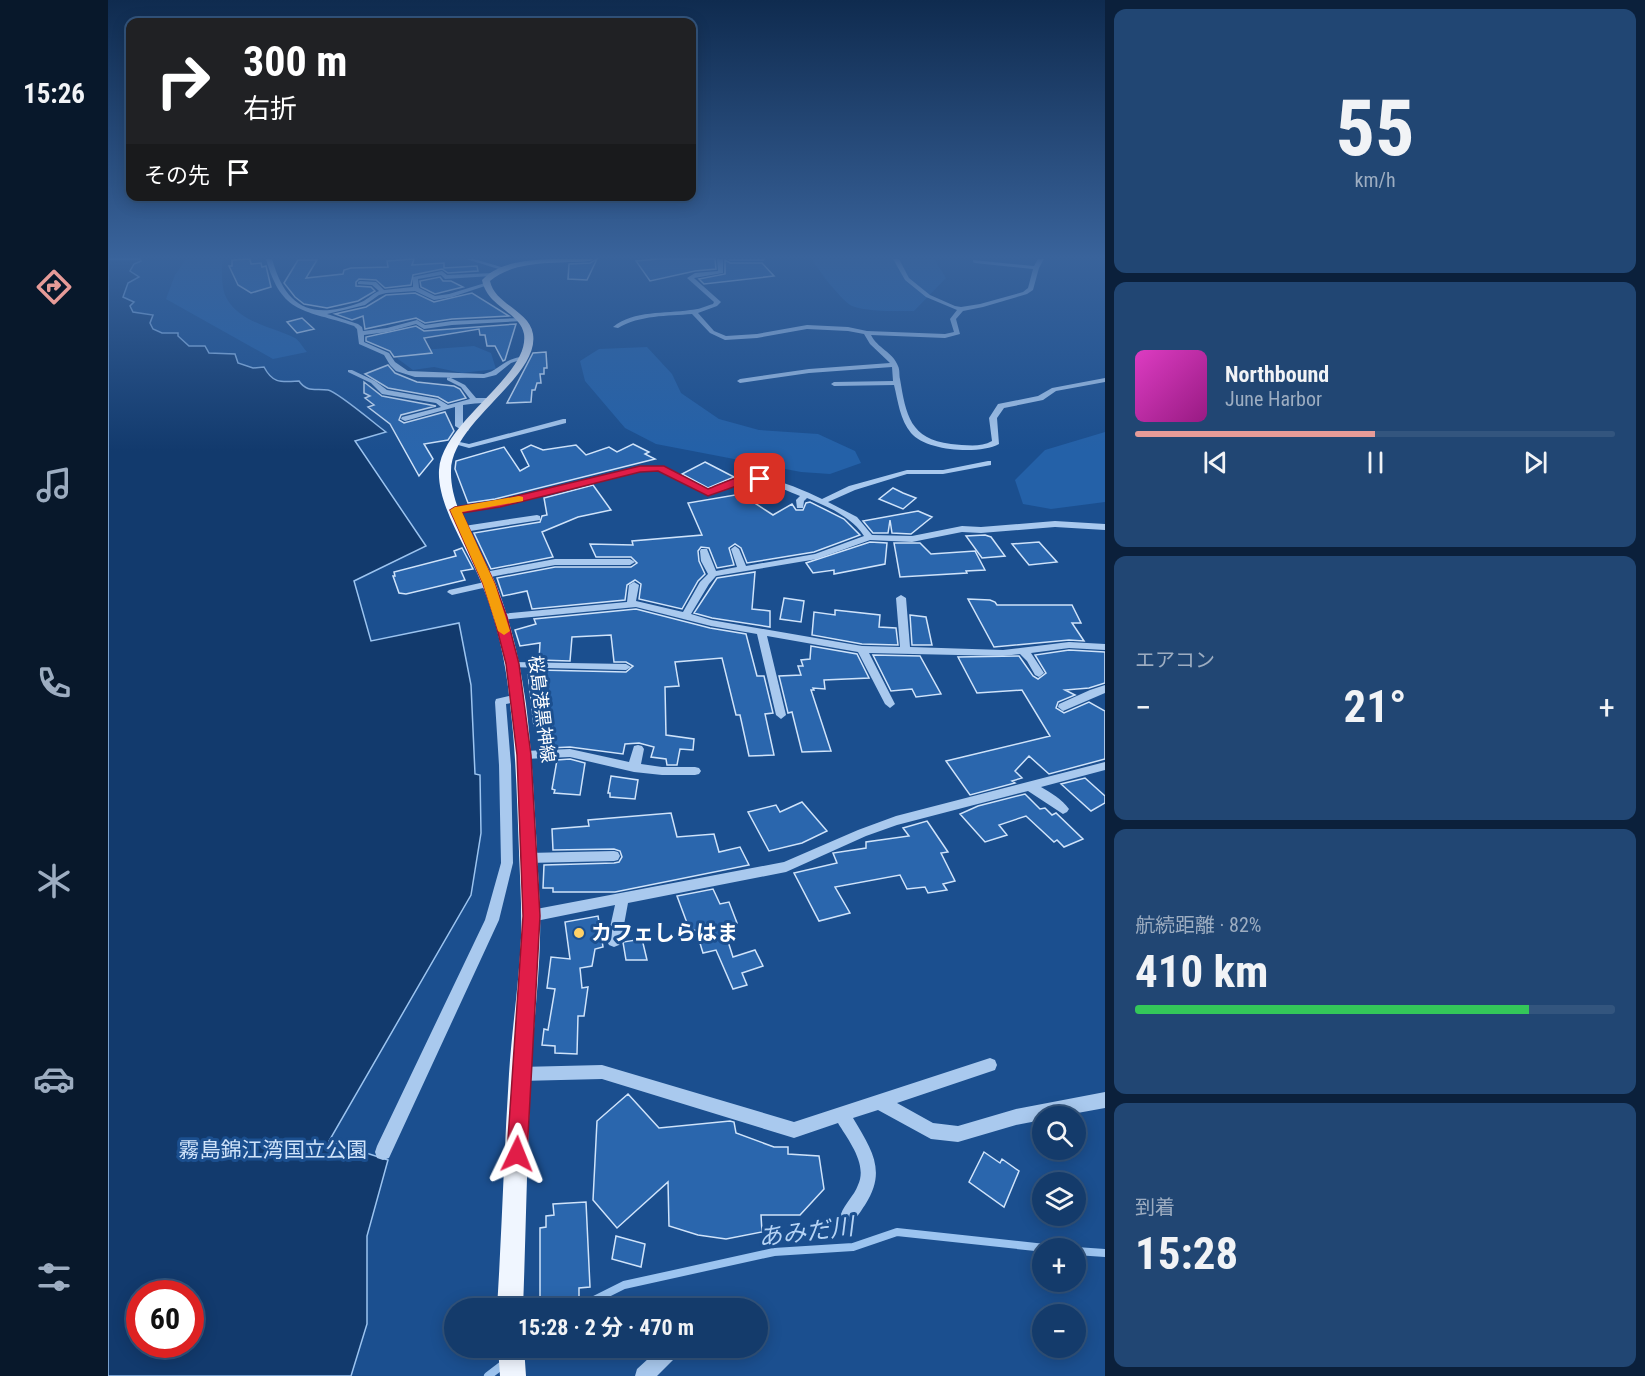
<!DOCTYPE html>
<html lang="ja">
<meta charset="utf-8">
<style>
:root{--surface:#143b6b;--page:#214673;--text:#f1f3f6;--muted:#9dadc1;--line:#33557e;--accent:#e69b98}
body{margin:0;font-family:"Roboto Condensed","Noto Sans JP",sans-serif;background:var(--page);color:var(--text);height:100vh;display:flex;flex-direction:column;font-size:22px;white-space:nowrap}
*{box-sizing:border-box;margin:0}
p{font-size:20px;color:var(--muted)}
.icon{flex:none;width:33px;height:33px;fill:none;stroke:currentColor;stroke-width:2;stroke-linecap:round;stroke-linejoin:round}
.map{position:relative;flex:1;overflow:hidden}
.panel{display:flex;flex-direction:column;gap:9px;padding:9px;background:#0b203b;width:540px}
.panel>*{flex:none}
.banner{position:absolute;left:18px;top:18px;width:570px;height:183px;border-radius:12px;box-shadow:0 3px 15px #0003,0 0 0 2px var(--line);background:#202124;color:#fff;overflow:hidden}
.tools{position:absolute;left:924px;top:1106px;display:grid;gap:12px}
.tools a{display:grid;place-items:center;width:54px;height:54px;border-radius:50%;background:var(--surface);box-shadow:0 3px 15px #0003,0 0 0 2px var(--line);font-size:30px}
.speed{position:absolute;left:18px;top:1280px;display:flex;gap:12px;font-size:30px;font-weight:700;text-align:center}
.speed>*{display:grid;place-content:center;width:78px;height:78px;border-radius:50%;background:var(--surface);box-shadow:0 3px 15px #0003,0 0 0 2px var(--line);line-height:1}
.speed .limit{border:9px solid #d22;background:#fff;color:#111}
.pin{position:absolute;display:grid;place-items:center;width:51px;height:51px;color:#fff;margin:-26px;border-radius:12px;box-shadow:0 3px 9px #0006}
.me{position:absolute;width:66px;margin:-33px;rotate:2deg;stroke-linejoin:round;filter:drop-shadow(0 0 4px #0008)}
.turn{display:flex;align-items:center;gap:21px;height:126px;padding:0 18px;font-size:27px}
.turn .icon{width:78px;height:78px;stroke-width:2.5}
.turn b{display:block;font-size:42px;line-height:51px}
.then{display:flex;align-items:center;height:57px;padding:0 18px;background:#0003;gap:12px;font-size:22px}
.big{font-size:45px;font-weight:700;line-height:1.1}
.panel .tile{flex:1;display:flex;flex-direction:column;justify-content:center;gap:9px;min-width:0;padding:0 21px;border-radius:12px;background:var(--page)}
.panel .dial{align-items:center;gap:0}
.dial b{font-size:78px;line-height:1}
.song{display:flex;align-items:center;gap:18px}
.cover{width:72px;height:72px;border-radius:9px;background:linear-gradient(135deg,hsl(310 70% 55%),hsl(310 70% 35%))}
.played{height:6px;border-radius:3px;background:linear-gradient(90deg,var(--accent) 50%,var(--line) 50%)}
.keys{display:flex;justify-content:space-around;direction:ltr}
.heat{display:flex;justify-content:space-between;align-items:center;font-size:33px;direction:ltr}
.charge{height:9px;border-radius:4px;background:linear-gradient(90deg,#34c759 82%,var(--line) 0)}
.trip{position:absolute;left:336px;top:1298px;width:324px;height:60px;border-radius:30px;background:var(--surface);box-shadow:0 3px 15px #0003,0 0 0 2px var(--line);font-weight:700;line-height:60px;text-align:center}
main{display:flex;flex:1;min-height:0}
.tabs{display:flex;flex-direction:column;width:108px;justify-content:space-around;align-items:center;background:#08182b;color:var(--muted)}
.tabs .icon{width:42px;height:42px}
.tabs .on{color:var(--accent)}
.tabs b{font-size:27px;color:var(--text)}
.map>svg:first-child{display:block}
.green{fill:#2461a8}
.water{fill:#123a6d;stroke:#9cc4f0;stroke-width:1.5;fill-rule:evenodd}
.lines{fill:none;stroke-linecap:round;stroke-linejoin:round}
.stream{stroke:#9cc4f0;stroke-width:8}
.building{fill:#2a66ad;stroke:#cfe3fa;stroke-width:1.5}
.minor{fill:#a9c9ee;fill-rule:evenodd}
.major{fill:#f0f6ff;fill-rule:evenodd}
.route{fill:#e11d48;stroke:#92132f;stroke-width:1.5}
.slow{fill:#f59e0b}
.poi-dot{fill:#ffd166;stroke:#1b4f8f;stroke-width:2}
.labels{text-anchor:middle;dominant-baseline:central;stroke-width:6;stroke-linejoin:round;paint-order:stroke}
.street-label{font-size:18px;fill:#fff;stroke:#1b4f8f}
.near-poi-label{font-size:21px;font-weight:bold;fill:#fff;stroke:#1b4f8f;text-anchor:start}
.near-park-label{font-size:21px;fill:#cfe3fa;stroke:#1b4f8f}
.near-water-label{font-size:24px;font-style:italic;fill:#b5d3f5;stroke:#1b4f8f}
</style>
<main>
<nav class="tabs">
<b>15:26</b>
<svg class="icon on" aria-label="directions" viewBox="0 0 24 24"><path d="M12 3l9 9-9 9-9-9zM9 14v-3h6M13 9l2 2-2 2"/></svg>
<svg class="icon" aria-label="music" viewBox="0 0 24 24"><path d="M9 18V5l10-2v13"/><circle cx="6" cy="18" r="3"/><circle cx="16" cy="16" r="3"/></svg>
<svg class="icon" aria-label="phone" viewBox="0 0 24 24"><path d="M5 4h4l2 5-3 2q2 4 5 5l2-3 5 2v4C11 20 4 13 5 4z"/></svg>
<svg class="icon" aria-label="climate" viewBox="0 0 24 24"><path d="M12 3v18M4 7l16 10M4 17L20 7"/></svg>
<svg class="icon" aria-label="car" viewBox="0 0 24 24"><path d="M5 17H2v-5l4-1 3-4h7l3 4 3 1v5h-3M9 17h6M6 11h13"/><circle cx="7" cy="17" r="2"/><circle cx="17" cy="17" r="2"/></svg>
<svg class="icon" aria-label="filters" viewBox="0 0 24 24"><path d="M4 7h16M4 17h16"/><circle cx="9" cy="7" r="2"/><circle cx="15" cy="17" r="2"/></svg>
</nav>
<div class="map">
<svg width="997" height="1376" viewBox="0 0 997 1376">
<rect width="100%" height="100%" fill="#1b4f8f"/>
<path class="green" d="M78,259H117L114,262C114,273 113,289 119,299C133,323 165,327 187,338C192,341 195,348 199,352L165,359L58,299L67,275Z
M704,259H826L838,278L806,311C790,311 759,312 744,306C734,301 709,269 704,259Z
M366,346L383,353L388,369L354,373L326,367L305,370L290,359L287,352Z
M539,347L564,374L573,393L611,419L651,430L710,434L747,451L753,463L722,474L693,472L548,444L517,428L477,381L472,361L491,349Z
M997,432V502L943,509L915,504L907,480L937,450Z"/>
<path class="water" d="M0,259H32L33,261L26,264L22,271L31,277L20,283L15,297L26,302L22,306L25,312L45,315L42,323L45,329L54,333H70V336L81,346H97L101,353L127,354L130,363L145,368L156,367C165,384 173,382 191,381C199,393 208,388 220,390C230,392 267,424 278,432L247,441L318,546L246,581L263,641L351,623L363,685L367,774L372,775L373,833L363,895L221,1141L280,1160L259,1236V1324L243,1376H0ZM32,1293H82V1344H32Z"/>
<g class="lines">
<path class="stream" d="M968,1251L997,1253
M470,1308L516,1285L666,1252L745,1247L789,1232L937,1248
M380,1376L397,1363"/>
</g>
<path class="building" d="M142,259L143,264L153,263L154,267L158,266L163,287L143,293L130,285L121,266H124V260Z
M306,259L304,265L336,263V268L369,266L370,271L340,273L334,269L305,275L303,285L277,288L268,280L251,279L248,282V286L263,287L267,291L250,301L219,308L196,304L187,297L176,283L190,260H209L198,278L235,274L236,270L243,268L280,267L279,261Z
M489,259L479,280L460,279L461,264L482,263Z
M550,259H607L608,269L587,271L542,281L528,261Z
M617,260L622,263H654L666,276L596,284L591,279L617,274Z
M332,277L335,281H343L355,287L327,294L313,287L312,281Z
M307,293L326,302L364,293L401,316L344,319L317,323L308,318L257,329L255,316L244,320L227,314L258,307L278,295Z
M194,318L206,329L189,333L179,322Z
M408,324L397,360L395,361L387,346H379L377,335H372L371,329L316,338L324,353L286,357L282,351L258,341V337L308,326L316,331Z
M438,352L439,368H436V374H432L433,383H429L427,390H424L423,402L399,403L425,353Z
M280,365L287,373L309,382L346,386L352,389L358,398L340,403L330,397L280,388L257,374Z
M256,382L274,396L328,406L293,415L291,420L296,423L337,412L346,431L340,440L316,444L325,459L311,476L282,424L260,407L266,405L257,398L262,396L256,393Z
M525,444L541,452L537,454L547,459L387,499L360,503L347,469L348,461L396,447L412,471L421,466L413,450L423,445L435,450L468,445L478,455L501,447L509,452Z
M597,462L626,477L600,488L574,474Z
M485,485L503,510L470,517L434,532L445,557L383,569L366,533L432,522L434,516L439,515L436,498Z
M785,488L795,493L808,498L795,509L771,499Z
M633,494L665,515L684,504L688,510H695L698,503L702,502L736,519L752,535L706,552L639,563L633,548L627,544L621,548L626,565L609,568L601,548L593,547L590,551L591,561L597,574L590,581L574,609L531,599L533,584L527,580L519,585L517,600L424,609L419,591L395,596L389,578L447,567H523L529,563L523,557H488L482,544L525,545L524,541L594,535L580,503Z
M810,511L824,517L803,534L784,533L782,520L780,533H765L755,521Z
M877,535L883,537L897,556L874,558L858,536Z
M762,542L779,543L777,564L726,574V570L705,573L698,563Z
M931,542L949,562L921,565L904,544Z
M786,543H812L823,554L867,551L877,570L858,571L859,573L792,577Z
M354,548L365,569L353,571L357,580L298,594L291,593L285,576H287L286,572L348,556L346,551Z
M647,572L644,609L662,611V627L604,618L586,613L609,578Z
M676,598L696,601L693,622L672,619Z
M860,599L882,600L887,602L889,605H964L973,623H964L976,641L961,640L886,647Z
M528,609L602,628L638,634L649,676H656L665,713L657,714L666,755L641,756L632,715H628L614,658L567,662L571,686L557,687L558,735L586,739L585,750L572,749L569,765H559L558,759L543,757L546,747L531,743L517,744L515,754L462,747L441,748L444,724L426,726L420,673L430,672V670L518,672L525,666L518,662H506L503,635L464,637L462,661L431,660L432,643L412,646L407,630L428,624L426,619Z
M727,610L772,615L771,627L788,628L790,645L754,644L704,635L706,612L727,615Z
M802,615L818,617L824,645H804Z
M703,646L749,654L761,678L716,680L717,689L705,688L706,690H703L723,751L694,752L684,712L680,713L671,676L693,675L690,666H695L693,660L702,659Z
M961,650L997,652V683L981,688L957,690L967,695L950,702L948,708L956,713L981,702L997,711V759L941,774L921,756L907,771L914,778L904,781L907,783L862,795L838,761L942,736L914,690L869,693L850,657L911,656L925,676L930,679L938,673L927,655Z
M765,655L812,656L833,694L808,697L804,689L783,691Z
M462,759L477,763L472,795L446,793L447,790L444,789L449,760Z
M503,776L530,780L527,799L502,797V793H500Z
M977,778L997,796V803L983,811L953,784Z
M917,794L932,809L937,808L944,815L948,813L975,839L956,847L949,840L946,842L918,816L891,825L899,835L877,842L852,814L870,806Z
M694,802L719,831L694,843L661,851L640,812L668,805L672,812Z
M563,813L569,837L606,834L611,852L632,847L641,865L507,892H445V888H435L436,865L506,863L511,862L514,857L512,851L506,849L445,850L444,829L481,826L480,820Z
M819,821L840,852L833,853L847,881L835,884L839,890L820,893L817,887L799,889L792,875L727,887L742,913L711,921L686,873L729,863L725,853L758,848V842L801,836L795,828Z
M605,889L612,904L621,902L629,923L615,926L625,957L647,950L655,966L634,973L639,985L625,989L608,950L595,953L588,930L582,931L569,896Z
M490,916L495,947L487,949L484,966L472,968L474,988L480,987L476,1016H470L469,1054L447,1053V1046L434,1045L436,1029L440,1030L447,989L439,988L443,957L462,959L457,922Z
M534,939L539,960H518L515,942Z
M520,1094L551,1128L622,1121L626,1122L628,1133L666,1147H680V1154L711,1156L716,1189L692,1215H653L654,1232L618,1239L590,1235L561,1226L560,1182L509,1228L485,1200L489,1121Z
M876,1152L892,1163L894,1159L911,1171L896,1207L861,1182Z
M478,1202L482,1287L471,1288V1298L432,1300V1228L438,1227V1216L446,1215L445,1204Z
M508,1236L537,1244L533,1267L504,1259Z"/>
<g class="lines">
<path class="minor" d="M158,259H164C178,308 203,320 251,303C258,301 264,294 271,291L264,285L250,284V282L252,281L268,282L276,290L305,287V277L334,271L339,275L385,273V275L383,276L337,279L333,275L310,279L311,288L327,296L341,294L377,283L380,285L344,297L326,300L307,291L278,293L271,295L257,305L219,314L250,324L254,327L255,331L279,328L309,320L317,325L344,321L413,318L416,320L415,321L344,325L316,329L308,324L279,332L256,335V342L281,353L287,362L300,371L376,374C390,371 395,360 412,357L415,359L403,363L388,375L376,378L307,377L288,371L282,365L276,355L251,344L249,329L246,326C197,309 174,316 158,259Z
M358,259H366L400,269L397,271Z
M609,259H615V273L586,278L613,302L609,306L590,313L606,331L618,336L649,334L699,325L740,327L759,331L837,334L846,332L842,319L849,310L818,297L797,280L785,259H791L801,278L822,295L847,306L853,307L872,304L915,292L920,288L925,269L867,263L865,262V260L926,266L930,259H936L931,268L925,290L919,294L875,307L855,311L848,319L852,334L837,338L763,335C769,348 785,352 790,366C792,370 791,375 792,379C798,415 802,439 843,444C857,445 872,448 884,441L881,418L890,404L930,396L944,388L997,378V382L948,391L935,400L896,408L889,418L891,444C871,455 818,451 803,433C792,420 790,401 786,385L726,386L723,384L726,382L785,381L784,367L701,373L632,383L629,381L632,379L701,369L782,363L762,344L756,334L740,331L699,329L649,338L617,340L602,333L584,314C559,316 532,315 510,328L505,327C526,310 557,314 582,310C590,310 598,306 605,304L606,302L579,278L587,273L610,271Z
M619,259H658L655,261H622Z
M240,370H244L267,381L279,390L330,399L340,405L362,399L353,387L339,380V378L341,377L357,385L368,398H382L386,400C379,404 364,403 355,405V425L361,430L357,432L347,426V407L297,421L293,419L294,417L333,407L328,403L274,394L263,383L240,372Z
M455,419H458V423L361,448L343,443L347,441L361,444Z
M880,461H883V465L835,474H799L747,490L720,502L749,517L764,535L804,536L854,526L873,527L947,521L997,524V530L947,527L873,533L854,532L804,542L762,540L709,559L608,576L601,584L583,614L603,620L754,646L792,647L788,598L793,595L798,598L802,647L895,650L961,642L997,644V650L961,648L923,653L936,673L931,677L927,675L919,661L912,654L895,656L761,653L787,704L782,708L777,704L750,652L659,636L678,715L673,719L668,715L649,634L603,626L528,607L393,620L388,617L393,614L519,602L521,585L526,582L531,585L528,601L575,612L592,582L600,574L593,561L592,551L593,549H599L608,571L629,567L623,549L627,546L631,549L638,566L707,554L756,536C743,516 720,507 699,498L696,501L695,508H689L688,500L692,496C675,489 651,477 632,483C621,486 611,492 600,495L551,470L532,471L392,507L347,513L343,510L347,507L392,501L532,467L555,466L600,490C612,485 624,479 636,477C659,474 693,489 714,499L741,486L799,470H835Z
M429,515L432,516V520L356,532L352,529L356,526Z
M447,559H522L527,562L522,565H447L377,578L372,575L377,572Z
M381,581L384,582L386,584L384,586L344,595L339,592L341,590Z
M404,662L518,664L523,667L518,670L400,667L399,665L400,663Z
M997,685V693L955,711L950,707L951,704L982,690Z
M409,694L414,698L413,701L398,704L403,765L405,863L391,920L281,1158L275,1160L269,1158L267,1152L269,1146L377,920L393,863L391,765L387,702L388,699Z
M530,745L534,746L536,749L533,764L554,767H587L591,768L593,771L591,774L587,775H554L526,772L462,757L416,759L412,758L410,755L412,752L416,751L462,749L521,762L526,746Z
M997,762V770L933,787C943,793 954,799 961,809L959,812L955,814L920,791L789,825L758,836L678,872L520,903L513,941L511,945L506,947L501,945L499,941L507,905L423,922L418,920L416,916L418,912L423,910L676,862L750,830L788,816Z
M506,851L510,852L512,856L510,860L506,861L420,863L416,862L414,858L416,854L420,853Z
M882,1058L887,1060L889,1065L887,1070L789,1103L825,1123L850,1126L908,1109L997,1092V1108L953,1116H934V1120L908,1125L850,1142L823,1139L770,1110L745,1118C764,1150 779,1171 757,1205C752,1212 749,1219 741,1222L735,1220L733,1214C737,1203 746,1196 750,1185C760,1164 740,1140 730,1123L686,1138L494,1079L412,1081L407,1079L405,1074L407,1069L412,1067L494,1065L686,1122Z
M553,1347H575L572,1353L549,1376H527L529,1369Z"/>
<path class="major" d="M444,259H486L482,261C450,264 408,259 382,281C387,305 421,310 425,334C432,377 343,422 343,471C342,510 372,548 387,582C403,621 412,662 418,704C424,752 426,801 429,850C430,879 433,908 432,938C431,983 425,1028 423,1074C419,1152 418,1230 415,1308H389C394,1230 396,1152 401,1074C404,1028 411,983 413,938C414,909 412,880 411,851C409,801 408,752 402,704C398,662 389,621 373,582C360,549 329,506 331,470C334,421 422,376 416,334C412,312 379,307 374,280C391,262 420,260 444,259Z
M390,1347H416L418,1376H392Z"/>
</g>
<linearGradient id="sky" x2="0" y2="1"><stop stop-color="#0f2b4f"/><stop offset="0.57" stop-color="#39639b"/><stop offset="1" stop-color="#39639b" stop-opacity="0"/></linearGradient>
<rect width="997" height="451" fill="url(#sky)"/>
<path class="route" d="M532,466H556L600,489C616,483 642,468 657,479L652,482L637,483L600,496L550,471L532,472L392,507L354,513L387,584L399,617L411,664L423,755L432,916L419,1154L416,1161L409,1164L402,1161L399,1154L415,916L409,755L398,664L386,617L375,584L342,510L347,507L392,500Z"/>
<path class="slow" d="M411,496L415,497V501L354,512L387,584L402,631L396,635L390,631L375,584L342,510L347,507Z"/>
<circle class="poi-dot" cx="471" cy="933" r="6"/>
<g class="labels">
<g class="street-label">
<text transform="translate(434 709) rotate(83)">桜島港黒神線</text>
</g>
<g class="near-poi-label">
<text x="483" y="933">カフェしらはま</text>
</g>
<g class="near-park-label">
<text x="165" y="1150">霧島錦江湾国立公園</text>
</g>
<g class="near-water-label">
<text transform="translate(698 1232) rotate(-7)">あみだ川</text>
</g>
</g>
</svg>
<div class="tools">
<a><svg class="icon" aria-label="search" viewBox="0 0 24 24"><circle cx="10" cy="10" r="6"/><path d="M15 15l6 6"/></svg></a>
<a><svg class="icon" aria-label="layers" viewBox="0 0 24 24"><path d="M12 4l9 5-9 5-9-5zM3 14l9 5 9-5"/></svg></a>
<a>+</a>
<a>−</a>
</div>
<div class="speed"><div class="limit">60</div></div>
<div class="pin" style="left:652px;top:479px;background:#d93025"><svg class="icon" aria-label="arrive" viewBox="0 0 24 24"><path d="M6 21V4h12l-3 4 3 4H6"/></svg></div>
<svg class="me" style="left:409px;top:1154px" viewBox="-20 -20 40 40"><path d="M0-17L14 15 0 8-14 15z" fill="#e11d48" stroke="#fff" stroke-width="4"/></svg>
<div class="trip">15:28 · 2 分 · 470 m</div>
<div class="banner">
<div class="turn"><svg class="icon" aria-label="right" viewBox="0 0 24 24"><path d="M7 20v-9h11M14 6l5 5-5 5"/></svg><div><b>300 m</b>右折</div></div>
<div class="then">その先<svg class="icon" aria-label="arrive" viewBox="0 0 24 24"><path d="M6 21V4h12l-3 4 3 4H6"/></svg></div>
</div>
</div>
<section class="panel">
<div class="tile dial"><b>55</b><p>km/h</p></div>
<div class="tile">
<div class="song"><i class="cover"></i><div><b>Northbound</b><p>June Harbor</p></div></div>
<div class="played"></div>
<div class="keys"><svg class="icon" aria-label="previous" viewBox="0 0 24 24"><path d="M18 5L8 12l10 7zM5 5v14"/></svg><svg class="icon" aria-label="pause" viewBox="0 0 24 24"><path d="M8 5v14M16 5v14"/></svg><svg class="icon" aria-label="next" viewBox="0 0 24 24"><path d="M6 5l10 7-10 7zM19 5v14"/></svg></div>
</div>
<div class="tile"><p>エアコン</p>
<div class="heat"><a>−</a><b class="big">21°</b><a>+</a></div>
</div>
<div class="tile"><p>航続距離 · 82%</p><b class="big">410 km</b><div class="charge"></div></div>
<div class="tile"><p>到着</p><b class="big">15:28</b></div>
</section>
</main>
